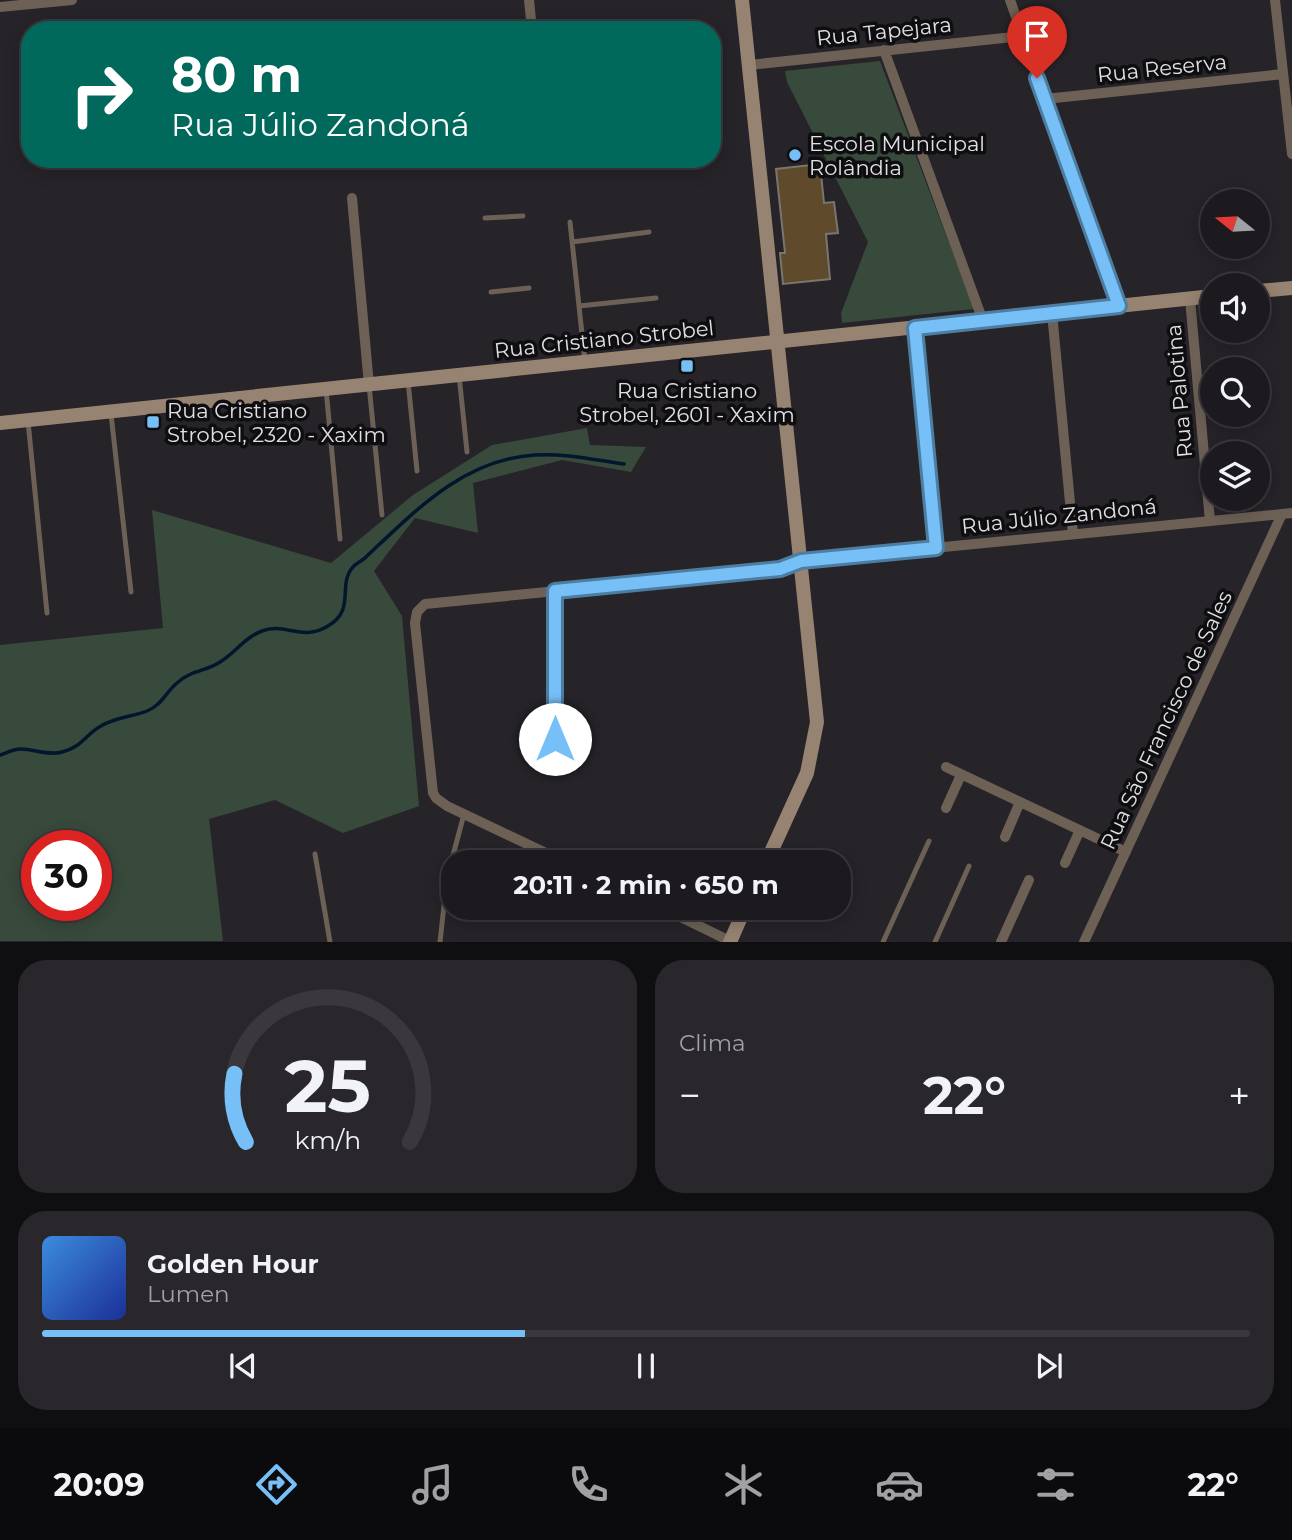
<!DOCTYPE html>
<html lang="pt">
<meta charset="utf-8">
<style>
:root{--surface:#1c1a1f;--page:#29272c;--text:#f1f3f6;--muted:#a0a1a4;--line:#3a383d;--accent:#76c0f7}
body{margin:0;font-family:Montserrat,sans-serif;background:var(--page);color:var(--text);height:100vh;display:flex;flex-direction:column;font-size:26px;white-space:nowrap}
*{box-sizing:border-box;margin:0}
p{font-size:23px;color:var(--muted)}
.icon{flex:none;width:38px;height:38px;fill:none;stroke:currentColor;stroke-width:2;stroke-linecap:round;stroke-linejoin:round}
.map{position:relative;height:942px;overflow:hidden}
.drawer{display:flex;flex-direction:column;gap:18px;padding:18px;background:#0f0e11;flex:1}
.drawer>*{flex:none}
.guide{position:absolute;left:21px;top:21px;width:700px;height:147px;border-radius:28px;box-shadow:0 4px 18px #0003,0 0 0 2px var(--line);background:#00695c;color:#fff;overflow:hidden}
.needle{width:46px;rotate:288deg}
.buttons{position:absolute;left:1200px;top:189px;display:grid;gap:14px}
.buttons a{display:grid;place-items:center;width:70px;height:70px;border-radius:50%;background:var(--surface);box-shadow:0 4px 18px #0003,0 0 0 2px var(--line);font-size:35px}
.speed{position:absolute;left:21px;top:830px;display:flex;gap:14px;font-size:35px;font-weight:700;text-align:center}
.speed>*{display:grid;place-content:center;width:91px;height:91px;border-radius:50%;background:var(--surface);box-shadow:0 4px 18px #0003,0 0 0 2px var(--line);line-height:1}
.speed .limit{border:10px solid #d22;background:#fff;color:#111}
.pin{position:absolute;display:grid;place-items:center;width:60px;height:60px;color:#fff;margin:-72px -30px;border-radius:50% 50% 50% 0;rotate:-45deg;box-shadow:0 0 7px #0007}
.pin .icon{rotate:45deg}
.me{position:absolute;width:77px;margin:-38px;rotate:0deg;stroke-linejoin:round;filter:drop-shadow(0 0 5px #0008)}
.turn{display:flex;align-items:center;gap:24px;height:147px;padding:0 35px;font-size:32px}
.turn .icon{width:91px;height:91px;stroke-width:2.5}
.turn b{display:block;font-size:49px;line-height:60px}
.big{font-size:52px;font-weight:700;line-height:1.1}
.drawer .tile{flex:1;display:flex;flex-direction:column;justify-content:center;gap:10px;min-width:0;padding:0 24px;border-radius:28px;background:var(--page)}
.drawer .dial{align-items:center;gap:0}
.dial svg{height:182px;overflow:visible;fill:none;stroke:var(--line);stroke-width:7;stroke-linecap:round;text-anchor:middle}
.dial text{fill:var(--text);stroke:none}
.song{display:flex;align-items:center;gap:21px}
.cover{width:84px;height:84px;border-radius:10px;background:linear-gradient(135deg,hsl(210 70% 55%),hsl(230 70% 35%))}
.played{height:7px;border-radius:4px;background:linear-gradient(90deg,var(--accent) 40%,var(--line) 40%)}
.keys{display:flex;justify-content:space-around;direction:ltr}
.heat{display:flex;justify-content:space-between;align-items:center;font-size:38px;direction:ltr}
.drawer .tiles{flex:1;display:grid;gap:18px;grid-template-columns:1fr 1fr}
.tile:last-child{grid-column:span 2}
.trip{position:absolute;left:441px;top:850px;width:410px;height:70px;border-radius:28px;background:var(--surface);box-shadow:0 4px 18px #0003,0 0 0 2px var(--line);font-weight:700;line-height:70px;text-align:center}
.tabs{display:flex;height:112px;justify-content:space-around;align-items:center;background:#0b0a0c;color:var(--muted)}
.tabs .icon{width:49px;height:49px}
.tabs .active{color:var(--accent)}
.tabs b{font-size:32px;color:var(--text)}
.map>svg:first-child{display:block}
.green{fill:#384a3b;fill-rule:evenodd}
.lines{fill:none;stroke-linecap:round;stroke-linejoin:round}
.stream{stroke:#02162d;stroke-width:3.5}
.building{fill:#5f4a2c;stroke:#7a756f;stroke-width:2}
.service{stroke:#6d6156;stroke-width:5}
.minor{stroke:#6d6156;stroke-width:10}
.secondary{stroke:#978371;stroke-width:14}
.route-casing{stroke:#4d7da1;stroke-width:18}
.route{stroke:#76c0f7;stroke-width:12}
.poi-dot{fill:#76c0f7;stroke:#0e0d10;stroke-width:2.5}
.labels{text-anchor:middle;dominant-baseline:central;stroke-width:7;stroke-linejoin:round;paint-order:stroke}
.street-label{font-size:21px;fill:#e1dfe3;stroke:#0e0d10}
.poi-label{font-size:21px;fill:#e1dfe3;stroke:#0e0d10;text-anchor:start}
</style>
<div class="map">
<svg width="1292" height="942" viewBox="0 0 1292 942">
<rect width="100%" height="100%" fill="#262329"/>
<path class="green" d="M880,61L974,309L842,323L841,313L868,242L787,82L785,71Z
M587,428L590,445L646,447L631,472L562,460L473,483L478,533L415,518L374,571L402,616L419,806L343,833L275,800L209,819L223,941H0V645L163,628L152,510L331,563L413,495L492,445ZM96,845V905H37V845Z"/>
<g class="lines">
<path class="stream" d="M0,755C6,753 14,749 20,749C35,749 48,756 62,752C82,747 86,734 101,726C116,717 132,717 147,711C162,705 166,692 177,683C193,669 205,672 220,662C235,653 245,637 262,631C285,622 302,642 328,626C357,609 336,584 354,566C357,563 363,560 366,557C415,511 464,459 535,455C565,453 595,460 624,464"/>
</g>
<path class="building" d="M820,164L824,203L834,202L838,233L826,234L830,279L783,284L780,253H785L776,169Z"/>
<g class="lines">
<path class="service" d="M485,218L523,216
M570,222L585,362
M572,242L649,232
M491,292L529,288
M579,306L656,298
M459,375L467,452
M408,381L417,471
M369,385L382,515
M326,389L340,539
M111,414L131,592
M28,421L47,613
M315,854L330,942
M440,942L447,878L464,814
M883,942L929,841
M935,942L969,866"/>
<path class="minor" d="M529,0L532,30
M1010,0L1119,306
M1275,0L1292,154
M0,7L72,0
M884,50L983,321
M749,65L1023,36
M1045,99L1283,74
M352,198L369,385
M1190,299L1210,521
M1052,313L1073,534
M915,328L936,548
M555,591V739
M946,767L1126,852
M946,808L961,775
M1005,837L1020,802
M567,863L447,806L436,798L433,793L415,623L417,612L425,604L781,569L801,561L1292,513
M1065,863L1080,830
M662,908L732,942
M1001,942L1029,880
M1084,942L1282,514"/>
<path class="secondary" d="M742,0L817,722L807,773L766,863
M1258,291L1292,288
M0,423L1213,296
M730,942L745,908"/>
</g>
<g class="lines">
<g class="route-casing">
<path id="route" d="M555,739V591L780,569L801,561L936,548L915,328L1119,306L1037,78"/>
</g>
<use href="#route" class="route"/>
</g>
<g class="poi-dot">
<circle cx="795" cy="155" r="7"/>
<rect x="680" y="359" width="14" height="14" rx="3.5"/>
<rect x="146" y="415" width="14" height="14" rx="3.5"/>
</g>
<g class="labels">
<g class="street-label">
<text transform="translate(884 31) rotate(-6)">Rua Tapejara</text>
<text transform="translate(1162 68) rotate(-6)">Rua Reserva</text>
<text transform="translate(604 339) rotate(-6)">Rua Cristiano Strobel</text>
<text transform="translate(1179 391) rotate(-95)">Rua Palotina</text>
<text transform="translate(1059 516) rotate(-6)">Rua Júlio Zandoná</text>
<text transform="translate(1166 720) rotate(-65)">Rua São Francisco de Sales</text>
</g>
<g class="poi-label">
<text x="809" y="143">Escola Municipal<tspan x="809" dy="24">Rolândia</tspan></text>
<text x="687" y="390" text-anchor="middle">Rua Cristiano<tspan x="687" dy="24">Strobel, 2601 - Xaxim</tspan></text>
<text x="167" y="410">Rua Cristiano<tspan x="167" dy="24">Strobel, 2320 - Xaxim</tspan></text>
</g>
</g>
</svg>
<div class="buttons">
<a><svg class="needle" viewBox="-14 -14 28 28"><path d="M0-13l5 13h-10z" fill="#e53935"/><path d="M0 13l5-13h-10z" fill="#a0a1a4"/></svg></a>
<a><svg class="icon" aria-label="sound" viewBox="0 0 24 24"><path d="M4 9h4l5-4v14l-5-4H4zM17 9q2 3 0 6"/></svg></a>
<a><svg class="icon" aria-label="search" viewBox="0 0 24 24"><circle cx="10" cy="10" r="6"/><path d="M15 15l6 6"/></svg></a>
<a><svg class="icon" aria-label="layers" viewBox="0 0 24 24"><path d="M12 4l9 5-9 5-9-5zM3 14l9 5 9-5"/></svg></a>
</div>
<div class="speed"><div class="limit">30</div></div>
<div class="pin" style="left:1037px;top:78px;background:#d93025"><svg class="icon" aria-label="arrive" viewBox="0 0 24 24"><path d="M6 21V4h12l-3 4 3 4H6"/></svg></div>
<svg class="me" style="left:555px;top:739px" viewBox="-20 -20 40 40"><circle r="19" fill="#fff"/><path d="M0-13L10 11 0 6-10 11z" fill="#76c0f7"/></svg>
<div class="trip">20:11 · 2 min · 650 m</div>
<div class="guide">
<div class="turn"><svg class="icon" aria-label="right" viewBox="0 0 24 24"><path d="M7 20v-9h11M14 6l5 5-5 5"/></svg><div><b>80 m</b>Rua Júlio Zandoná</div></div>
</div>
</div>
<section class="drawer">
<div class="tiles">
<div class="tile dial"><svg viewBox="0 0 100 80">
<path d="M14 69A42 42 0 1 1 86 69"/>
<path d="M14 69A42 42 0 0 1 9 39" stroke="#76c0f7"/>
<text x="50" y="56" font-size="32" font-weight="700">25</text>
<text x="50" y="72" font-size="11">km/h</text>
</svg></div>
<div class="tile"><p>Clima</p>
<div class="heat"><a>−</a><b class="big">22°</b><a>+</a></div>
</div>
<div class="tile">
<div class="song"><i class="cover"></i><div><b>Golden Hour</b><p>Lumen</p></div></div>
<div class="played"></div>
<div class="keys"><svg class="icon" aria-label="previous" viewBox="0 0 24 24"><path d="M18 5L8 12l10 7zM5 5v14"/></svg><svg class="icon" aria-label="pause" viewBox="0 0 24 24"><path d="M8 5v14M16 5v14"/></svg><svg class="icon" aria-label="next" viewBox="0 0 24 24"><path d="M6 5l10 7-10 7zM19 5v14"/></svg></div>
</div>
</div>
</section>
<nav class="tabs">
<b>20:09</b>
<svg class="icon active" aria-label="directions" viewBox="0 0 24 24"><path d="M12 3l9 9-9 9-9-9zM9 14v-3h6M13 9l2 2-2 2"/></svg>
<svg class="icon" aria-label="music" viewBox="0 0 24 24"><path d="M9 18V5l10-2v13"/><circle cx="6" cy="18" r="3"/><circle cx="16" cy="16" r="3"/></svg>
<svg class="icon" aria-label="phone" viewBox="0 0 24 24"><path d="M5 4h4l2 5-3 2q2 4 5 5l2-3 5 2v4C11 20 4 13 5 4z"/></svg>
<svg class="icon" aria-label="climate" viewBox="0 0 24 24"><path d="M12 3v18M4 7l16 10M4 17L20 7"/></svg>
<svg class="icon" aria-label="car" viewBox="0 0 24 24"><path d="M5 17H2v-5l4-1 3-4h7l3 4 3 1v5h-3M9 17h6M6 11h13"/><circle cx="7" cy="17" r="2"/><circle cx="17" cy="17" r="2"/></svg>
<svg class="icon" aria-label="filters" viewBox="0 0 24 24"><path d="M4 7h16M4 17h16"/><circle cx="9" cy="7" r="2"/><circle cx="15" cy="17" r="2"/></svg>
<b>22°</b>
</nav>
